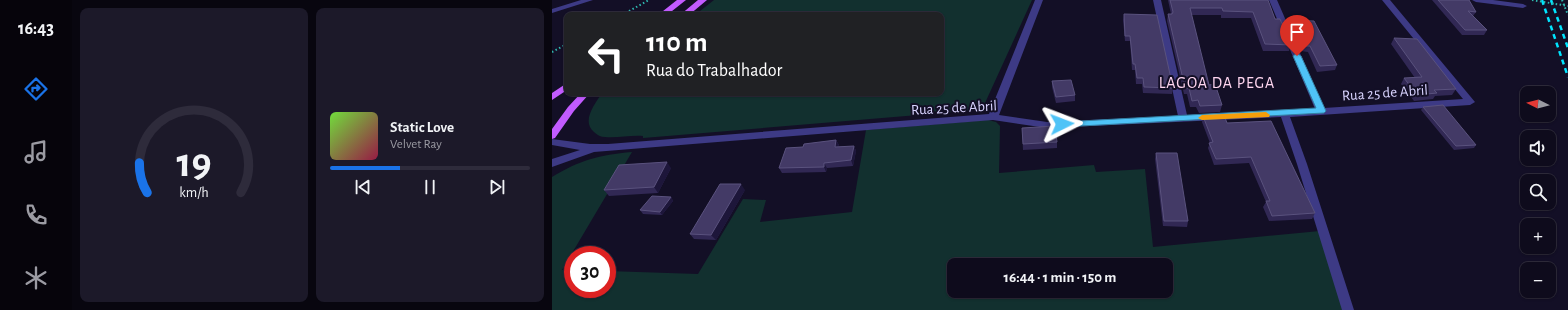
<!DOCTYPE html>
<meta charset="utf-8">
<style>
:root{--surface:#0e0b1c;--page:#1c1929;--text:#f1f3f6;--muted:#9b9ba3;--line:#2e2b3b;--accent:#1a73e8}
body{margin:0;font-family:"Alegreya Sans",sans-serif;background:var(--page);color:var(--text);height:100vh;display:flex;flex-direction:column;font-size:15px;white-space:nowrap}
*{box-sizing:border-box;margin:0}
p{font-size:13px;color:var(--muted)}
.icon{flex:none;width:22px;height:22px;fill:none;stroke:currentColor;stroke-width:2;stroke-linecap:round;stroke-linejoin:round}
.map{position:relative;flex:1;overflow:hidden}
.side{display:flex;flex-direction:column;gap:8px;padding:8px;background:#08060f;width:480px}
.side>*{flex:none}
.guide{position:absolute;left:12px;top:12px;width:380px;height:84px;border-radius:8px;box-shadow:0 1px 3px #0004,0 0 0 1px var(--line);background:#202124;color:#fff;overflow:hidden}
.needle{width:26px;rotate:276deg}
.fabs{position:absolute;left:968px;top:86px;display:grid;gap:8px}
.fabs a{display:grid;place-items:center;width:36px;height:36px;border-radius:8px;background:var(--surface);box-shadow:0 1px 3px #0004,0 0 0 1px var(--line);font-size:20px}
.speed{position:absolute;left:12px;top:246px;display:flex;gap:8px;font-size:20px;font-weight:700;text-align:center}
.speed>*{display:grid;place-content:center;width:52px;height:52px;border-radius:50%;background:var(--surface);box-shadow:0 1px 3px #0004,0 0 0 1px var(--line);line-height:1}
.speed .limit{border:6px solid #d22;background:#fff;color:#111}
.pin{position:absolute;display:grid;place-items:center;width:34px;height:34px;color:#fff;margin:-41px -17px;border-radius:50% 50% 50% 0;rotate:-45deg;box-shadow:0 0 4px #0007}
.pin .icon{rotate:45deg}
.me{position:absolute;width:44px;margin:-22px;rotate:87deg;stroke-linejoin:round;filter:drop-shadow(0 0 3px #0008)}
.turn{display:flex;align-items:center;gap:14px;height:84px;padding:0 16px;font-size:18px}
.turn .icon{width:52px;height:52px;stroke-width:2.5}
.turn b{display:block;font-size:28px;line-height:34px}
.side .card{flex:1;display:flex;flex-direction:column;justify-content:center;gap:6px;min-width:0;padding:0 14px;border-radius:8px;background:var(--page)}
.side .dial{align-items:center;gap:0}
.dial svg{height:104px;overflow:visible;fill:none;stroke:var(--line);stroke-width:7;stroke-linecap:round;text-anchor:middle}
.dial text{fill:var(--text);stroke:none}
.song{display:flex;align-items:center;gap:12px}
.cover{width:48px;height:48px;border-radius:6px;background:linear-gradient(135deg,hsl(100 70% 55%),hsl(340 70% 35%))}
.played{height:4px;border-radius:2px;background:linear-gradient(90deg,var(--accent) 35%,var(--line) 35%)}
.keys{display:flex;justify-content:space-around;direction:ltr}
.side .tiles{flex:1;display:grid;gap:8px;grid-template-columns:repeat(2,1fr)}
.trip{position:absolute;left:395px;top:258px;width:226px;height:40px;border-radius:8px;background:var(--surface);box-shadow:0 1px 3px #0004,0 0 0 1px var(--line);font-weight:700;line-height:40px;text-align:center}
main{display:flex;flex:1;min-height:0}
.menu{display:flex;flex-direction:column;width:72px;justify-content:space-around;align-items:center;background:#06040b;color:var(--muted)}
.menu .icon{width:28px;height:28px}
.menu .current{color:var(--accent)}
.menu b{font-size:18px;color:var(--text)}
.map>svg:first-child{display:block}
.green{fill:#12302f;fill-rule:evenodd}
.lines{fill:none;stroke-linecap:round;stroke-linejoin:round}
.path{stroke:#2fb8b0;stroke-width:2;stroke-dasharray:1.5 2.5;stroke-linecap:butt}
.minor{fill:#3d3a85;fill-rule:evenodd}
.major{fill:#c25bff;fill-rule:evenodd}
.rail{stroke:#00e5ff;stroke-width:2.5;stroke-dasharray:5 4;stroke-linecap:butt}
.path-bridge{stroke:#2fb8b0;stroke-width:2;stroke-dasharray:1.5 2.5;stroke-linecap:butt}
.wall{fill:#312854}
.shaded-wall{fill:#1d163a}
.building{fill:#433a66;stroke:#5a527e}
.route{fill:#4fc3f7;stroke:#337fa1}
.slow{fill:#f59e0b}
.labels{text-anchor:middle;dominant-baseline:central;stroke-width:4;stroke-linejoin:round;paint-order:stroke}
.street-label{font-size:15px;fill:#d9d4ff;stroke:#130f26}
.neighbourhood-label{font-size:16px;letter-spacing:1px;fill:#ffd6f0;stroke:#130f26}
</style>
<main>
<nav class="menu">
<b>16:43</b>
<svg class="icon current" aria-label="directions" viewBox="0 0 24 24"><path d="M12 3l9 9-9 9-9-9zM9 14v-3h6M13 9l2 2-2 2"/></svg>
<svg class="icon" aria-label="music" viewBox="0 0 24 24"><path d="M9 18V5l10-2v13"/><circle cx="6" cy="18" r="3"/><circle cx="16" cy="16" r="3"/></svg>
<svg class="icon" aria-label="phone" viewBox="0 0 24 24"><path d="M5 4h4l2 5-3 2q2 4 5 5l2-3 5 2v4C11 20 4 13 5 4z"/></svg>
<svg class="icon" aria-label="climate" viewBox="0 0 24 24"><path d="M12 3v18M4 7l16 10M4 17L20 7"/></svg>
</nav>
<section class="side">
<div class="tiles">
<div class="card dial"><svg viewBox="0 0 100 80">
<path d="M14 69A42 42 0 1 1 86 69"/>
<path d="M14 69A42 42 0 0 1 8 46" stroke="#1a73e8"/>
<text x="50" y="56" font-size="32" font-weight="700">19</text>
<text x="50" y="72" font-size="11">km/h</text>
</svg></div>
<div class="card">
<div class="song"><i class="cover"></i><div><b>Static Love</b><p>Velvet Ray</p></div></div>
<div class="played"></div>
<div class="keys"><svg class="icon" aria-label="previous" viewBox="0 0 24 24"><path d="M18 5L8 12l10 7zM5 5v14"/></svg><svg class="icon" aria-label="pause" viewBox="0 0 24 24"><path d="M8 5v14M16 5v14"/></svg><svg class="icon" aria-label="next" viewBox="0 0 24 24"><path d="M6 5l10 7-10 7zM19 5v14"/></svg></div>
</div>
</div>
</section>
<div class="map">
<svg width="1016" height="310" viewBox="0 0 1016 310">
<rect width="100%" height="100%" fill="#130f26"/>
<path class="green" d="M162,0H480L433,103L426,110L91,138V136C79,135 66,138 53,137C49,137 45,135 42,132C29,121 43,104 50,93H389V15H143Z
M436,120L444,122L448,126L447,173L542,165L544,172L593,169L601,247L768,231L792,310H0V177C28,160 47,155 80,152L10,270H21V289H55V271L146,274L191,199L214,200L208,222L300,212L314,130ZM402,265H614V291H402Z"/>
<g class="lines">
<path class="path" d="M1010,0L1016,15
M70,15L97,0
M0,52L15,44"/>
<path class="minor" d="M29,0H41L0,13V9Z
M483,0H491L447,115L495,122L626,116L601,0H609L635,115L763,109L717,0H725L772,108L911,99L830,0H838L923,102L918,105L738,117L755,164L802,310H790L745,164L729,117L495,128L441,120L42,152L0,167V159L28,150L0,145V139L38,144H56L437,114Z
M920,0H941L971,4L975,6L971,8L924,2Z"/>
<path class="major" d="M125,0H134L115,15H106Z
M146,0H155L137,15H128Z
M15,83V90L0,100V93Z
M29,93H38L22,111L3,138L0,139V129L16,107Z"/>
<path class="rail" d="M990,0L1016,77
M999,0L1016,48"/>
<path class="path-bridge" d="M980,0L1016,6"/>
</g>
<path class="wall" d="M616,0H716L723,19L739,45L737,51H711L699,18H669V15H639L657,85L670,105L668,112L647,113L644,107H638L635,94H632L615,21L616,14H619Z
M880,0H917L924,12L921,16L935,30L932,35H910Z
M572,14L621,88L620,94L591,93L590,84H584L583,70H580L578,41H573L571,20Z
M740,20L785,65L783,70L765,72L756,52L749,51L738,26Z
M842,38L904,89L900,95L883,96L881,99L862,101L849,84L852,78H863L839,44Z
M500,81L523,95V101L504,103L500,87Z
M871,107L924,145L922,148L902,150L869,110Z
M651,116L675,123L763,213L760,219L717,221L711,207L714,202L697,163L662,165L656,148L658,143L650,122Z
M470,128L505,142V148L471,150Z
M284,140L287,145L286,147L302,146L304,151L301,166L275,168L274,172L230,173L227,168L251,147Z
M604,153L636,221L635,227L611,226L603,159Z
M119,168L106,193L57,196L52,190Z
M193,190L164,240L142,239L138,234Z
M119,197L121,201L110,215L91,214L88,210Z"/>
<path class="shaded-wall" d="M284,140L287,145L285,153L283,147Z
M302,146L304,151L301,166L299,160Z
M115,162L119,168L106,193L102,187Z
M272,163L275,168L274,172L272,167Z
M189,184L193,190L164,240L159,235Z
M119,197L121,201L110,215L108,212Z"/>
<path class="building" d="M618,0H716L723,19H728L739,45L713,44L701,12L671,11L670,8H638L657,85L663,84L670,105L648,106L646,100L640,101L637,88H633L616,14H620L621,12Z
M886,0H917L924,12L916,11L935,30H913Z
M572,14L605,15L621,88L592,87L591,78H585L583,64H581L578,36H573Z
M740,20L762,21L785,65L768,66L758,46H751Z
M842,38L865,39L904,89L882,90L885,93L865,95L852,78L870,77Z
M519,80L523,95L504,97L500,81Z
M891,105L924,145L904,146L871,107Z
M672,115L675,123L719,121L763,213L720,216L714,201H718L699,157L664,159L657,143L661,142L651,116Z
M503,126L505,142L471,144L470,128Z
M284,140L283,147L302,146L299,160L272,163V167L227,168L234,148L251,147L252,144Z
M604,153H625L636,221H612Z
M115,162L102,187L52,190L67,165Z
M168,184H189L159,235L138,234Z
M100,196L119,197L108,212L88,210Z"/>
<path class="route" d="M745,53L749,56L774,111L772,113L510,127L505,124L510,122L764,108L741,56Z"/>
<path class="slow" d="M714,112L718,115L717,117L650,120L646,118L650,115Z"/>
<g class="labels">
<g class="street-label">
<text transform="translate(833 93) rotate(-4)">Rua 25 de Abril</text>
<text transform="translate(402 108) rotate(-3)">Rua 25 de Abril</text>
</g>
<g class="neighbourhood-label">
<text x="665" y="83">LAGOA DA PEGA</text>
</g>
</g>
</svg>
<div class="fabs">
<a><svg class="needle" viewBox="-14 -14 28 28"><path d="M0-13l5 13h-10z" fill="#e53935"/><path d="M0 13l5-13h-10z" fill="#9b9ba3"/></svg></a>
<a><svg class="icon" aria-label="sound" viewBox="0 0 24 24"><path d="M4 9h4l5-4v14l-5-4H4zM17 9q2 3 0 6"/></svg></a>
<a><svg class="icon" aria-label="search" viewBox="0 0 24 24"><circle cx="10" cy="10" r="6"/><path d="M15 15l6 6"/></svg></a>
<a>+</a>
<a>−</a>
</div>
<div class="speed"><div class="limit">30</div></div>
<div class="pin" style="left:745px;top:56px;background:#d93025"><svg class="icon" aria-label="arrive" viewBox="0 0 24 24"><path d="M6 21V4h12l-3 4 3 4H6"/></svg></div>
<svg class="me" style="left:510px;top:124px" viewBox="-20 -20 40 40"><path d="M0-17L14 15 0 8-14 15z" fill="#4fc3f7" stroke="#fff" stroke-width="4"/></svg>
<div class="trip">16:44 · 1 min · 150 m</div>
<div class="guide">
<div class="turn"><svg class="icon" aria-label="left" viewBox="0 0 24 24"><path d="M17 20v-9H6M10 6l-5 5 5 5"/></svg><div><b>110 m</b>Rua do Trabalhador</div></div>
</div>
</div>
</main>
